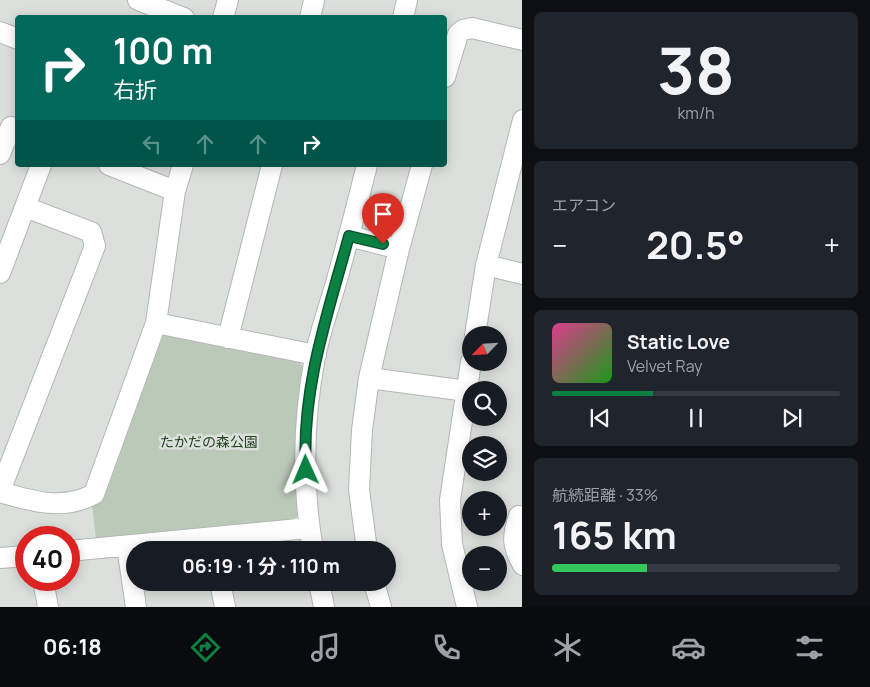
<!DOCTYPE html>
<html lang="ja">
<meta charset="utf-8">
<style>
:root{--surface:#171b24;--page:#20242c;--text:#f1f3f6;--muted:#9ea1a6;--line:#363941;--accent:#0b8043}
body{margin:0;font-family:Manrope,"Noto Sans JP",sans-serif;background:var(--page);color:var(--text);height:100vh;display:flex;flex-direction:column;font-size:19px;white-space:nowrap}
*{box-sizing:border-box;margin:0}
p{font-size:16px;color:var(--muted)}
.icon{flex:none;width:28px;height:28px;fill:none;stroke:currentColor;stroke-width:2;stroke-linecap:round;stroke-linejoin:round}
.map{position:relative;flex:1;overflow:hidden}
.side{display:flex;flex-direction:column;gap:12px;padding:12px;background:#0d0f14;width:348px}
.side>*{flex:none}
.top-card{position:absolute;left:15px;top:15px;width:432px;height:152px;border-radius:5px;box-shadow:0 2px 12px #0003;background:#00695c;color:#fff;overflow:hidden}
.needle{width:32px;rotate:245deg}
.buttons{position:absolute;left:462px;top:326px;display:grid;gap:10px}
.buttons a{display:grid;place-items:center;width:45px;height:45px;border-radius:50%;background:var(--surface);box-shadow:0 2px 12px #0003;font-size:25px}
.speed{position:absolute;left:15px;top:526px;display:flex;gap:10px;font-size:25px;font-weight:700;text-align:center}
.speed>*{display:grid;place-content:center;width:65px;height:65px;border-radius:50%;background:var(--surface);box-shadow:0 2px 12px #0003;line-height:1}
.speed .limit{border:8px solid #d22;background:#fff;color:#111}
.pin{position:absolute;display:grid;place-items:center;width:42px;height:42px;color:#fff;margin:-51px -21px;border-radius:50% 50% 50% 0;rotate:-45deg;box-shadow:0 0 5px #0007}
.pin .icon{rotate:45deg}
.me{position:absolute;width:55px;margin:-28px;rotate:359deg;stroke-linejoin:round;filter:drop-shadow(0 0 4px #0008)}
.turn{display:flex;align-items:center;gap:18px;height:105px;padding:0 15px;font-size:22px}
.turn .icon{width:65px;height:65px;stroke-width:2.5}
.turn b{display:block;font-size:35px;line-height:42px}
.lanes{display:flex;align-items:center;height:48px;padding:0 15px;background:#0003;justify-content:center;gap:25px;direction:ltr}
.lanes .off{opacity:.35}
.big{font-size:38px;font-weight:700;line-height:1.1}
.side .tile{flex:1;display:flex;flex-direction:column;justify-content:center;gap:8px;min-width:0;padding:0 18px;border-radius:8px;background:var(--page)}
.side .dial{align-items:center;gap:0}
.dial b{font-size:65px;line-height:1}
.song{display:flex;align-items:center;gap:15px}
.cover{width:60px;height:60px;border-radius:8px;background:linear-gradient(135deg,hsl(330 70% 55%),hsl(120 70% 35%))}
.played{height:5px;border-radius:2px;background:linear-gradient(90deg,var(--accent) 35%,var(--line) 35%)}
.keys{display:flex;justify-content:space-around;direction:ltr}
.heat{display:flex;justify-content:space-between;align-items:center;font-size:28px;direction:ltr}
.charge{height:8px;border-radius:4px;background:linear-gradient(90deg,#34c759 33%,var(--line) 0)}
.trip{position:absolute;left:126px;top:541px;width:270px;height:50px;border-radius:25px;background:var(--surface);box-shadow:0 2px 12px #0003;font-weight:700;line-height:50px;text-align:center}
.dock{display:flex;height:80px;justify-content:space-around;align-items:center;background:#090b0e;color:var(--muted)}
.dock .icon{width:35px;height:35px}
.dock .on{color:var(--accent)}
.dock b{font-size:22px;color:var(--text)}
main{display:flex;flex:1;min-height:0}
.map>svg:first-child{display:block}
.green{fill:#bbc9b9}
.lines{fill:none;stroke-linecap:round;stroke-linejoin:round}
.minor-casing{stroke:#b3b7b3;stroke-width:22}
.minor{stroke:#fff;stroke-width:20}
.route-casing{stroke:#07532c;stroke-width:12}
.route{stroke:#0b8043;stroke-width:9}
.labels{text-anchor:middle;dominant-baseline:central;stroke-width:5;stroke-linejoin:round;paint-order:stroke}
.park-label{font-size:14px;fill:#20421d;stroke:#dce0dc}
</style>
<main>
<div class="map">
<svg width="523" height="607" viewBox="0 0 523 607">
<rect width="100%" height="100%" fill="#dce0dc"/>
<path class="green" d="M166,332L300,363L305,370L298,412L295,462L298,516L291,522L96,539L92,505L156,337Z"/>
<g class="lines">
<g class="minor-casing">
<path id="minor" d="M138,0L184,18
M223,18L228,0
M310,18L314,0
M403,18L407,0
M0,32L18,39
M445,77L458,34L463,30L472,28L523,40
M0,154L11,127
M109,165L175,191
M349,236L399,249
M486,265L523,274
M0,273L41,165
M156,323L316,355
M475,335L486,265L523,120
M228,338L272,165
M369,378L467,391
M0,491L95,246L91,232L25,207
M0,492C31,501 63,511 94,494L156,323L175,191L183,165
M519,516C512,536 512,546 523,565
M127,546L136,607
M313,550C302,486 303,420 315,357C320,332 329,307 336,283C347,244 357,205 367,165
M367,550L359,490L362,430L369,378L399,249L422,165
M69,551L309,528
M0,558L26,556
M43,580L48,607
M220,582L225,607
M319,582L324,607
M374,582L381,607
M467,607L452,544L450,500L471,362"/>
</g>
<use href="#minor" class="minor"/>
</g>
<g class="lines">
<g class="route-casing">
<path id="route" d="M306,470C301,389 328,313 349,236L383,244"/>
</g>
<use href="#route" class="route"/>
</g>
<g class="labels">
<g class="park-label">
<text x="209" y="441">たかだの森公園</text>
</g>
</g>
</svg>
<div class="buttons">
<a><svg class="needle" viewBox="-14 -14 28 28"><path d="M0-13l5 13h-10z" fill="#e53935"/><path d="M0 13l5-13h-10z" fill="#9ea1a6"/></svg></a>
<a><svg class="icon" aria-label="search" viewBox="0 0 24 24"><circle cx="10" cy="10" r="6"/><path d="M15 15l6 6"/></svg></a>
<a><svg class="icon" aria-label="layers" viewBox="0 0 24 24"><path d="M12 4l9 5-9 5-9-5zM3 14l9 5 9-5"/></svg></a>
<a>+</a>
<a>−</a>
</div>
<div class="speed"><div class="limit">40</div></div>
<div class="pin" style="left:383px;top:244px;background:#d93025"><svg class="icon" aria-label="arrive" viewBox="0 0 24 24"><path d="M6 21V4h12l-3 4 3 4H6"/></svg></div>
<svg class="me" style="left:306px;top:470px" viewBox="-20 -20 40 40"><path d="M0-17L14 15 0 8-14 15z" fill="#0b8043" stroke="#fff" stroke-width="4"/></svg>
<div class="trip">06:19 · 1 分 · 110 m</div>
<div class="top-card">
<div class="turn"><svg class="icon" aria-label="right" viewBox="0 0 24 24"><path d="M7 20v-9h11M14 6l5 5-5 5"/></svg><div><b>100 m</b>右折</div></div>
<div class="lanes"><svg class="icon off" aria-label="left" viewBox="0 0 24 24"><path d="M17 20v-9H6M10 6l-5 5 5 5"/></svg><svg class="icon off" aria-label="ahead" viewBox="0 0 24 24"><path d="M12 20V5M6 11l6-6 6 6"/></svg><svg class="icon off" aria-label="ahead" viewBox="0 0 24 24"><path d="M12 20V5M6 11l6-6 6 6"/></svg><svg class="icon" aria-label="right" viewBox="0 0 24 24"><path d="M7 20v-9h11M14 6l5 5-5 5"/></svg></div>
</div>
</div>
<section class="side">
<div class="tile dial"><b>38</b><p>km/h</p></div>
<div class="tile"><p>エアコン</p>
<div class="heat"><a>−</a><b class="big">20.5°</b><a>+</a></div>
</div>
<div class="tile">
<div class="song"><i class="cover"></i><div><b>Static Love</b><p>Velvet Ray</p></div></div>
<div class="played"></div>
<div class="keys"><svg class="icon" aria-label="previous" viewBox="0 0 24 24"><path d="M18 5L8 12l10 7zM5 5v14"/></svg><svg class="icon" aria-label="pause" viewBox="0 0 24 24"><path d="M8 5v14M16 5v14"/></svg><svg class="icon" aria-label="next" viewBox="0 0 24 24"><path d="M6 5l10 7-10 7zM19 5v14"/></svg></div>
</div>
<div class="tile"><p>航続距離 · 33%</p><b class="big">165 km</b><div class="charge"></div></div>
</section>
</main>
<nav class="dock">
<b>06:18</b>
<svg class="icon on" aria-label="directions" viewBox="0 0 24 24"><path d="M12 3l9 9-9 9-9-9zM9 14v-3h6M13 9l2 2-2 2"/></svg>
<svg class="icon" aria-label="music" viewBox="0 0 24 24"><path d="M9 18V5l10-2v13"/><circle cx="6" cy="18" r="3"/><circle cx="16" cy="16" r="3"/></svg>
<svg class="icon" aria-label="phone" viewBox="0 0 24 24"><path d="M5 4h4l2 5-3 2q2 4 5 5l2-3 5 2v4C11 20 4 13 5 4z"/></svg>
<svg class="icon" aria-label="climate" viewBox="0 0 24 24"><path d="M12 3v18M4 7l16 10M4 17L20 7"/></svg>
<svg class="icon" aria-label="car" viewBox="0 0 24 24"><path d="M5 17H2v-5l4-1 3-4h7l3 4 3 1v5h-3M9 17h6M6 11h13"/><circle cx="7" cy="17" r="2"/><circle cx="17" cy="17" r="2"/></svg>
<svg class="icon" aria-label="filters" viewBox="0 0 24 24"><path d="M4 7h16M4 17h16"/><circle cx="9" cy="7" r="2"/><circle cx="15" cy="17" r="2"/></svg>
</nav>
